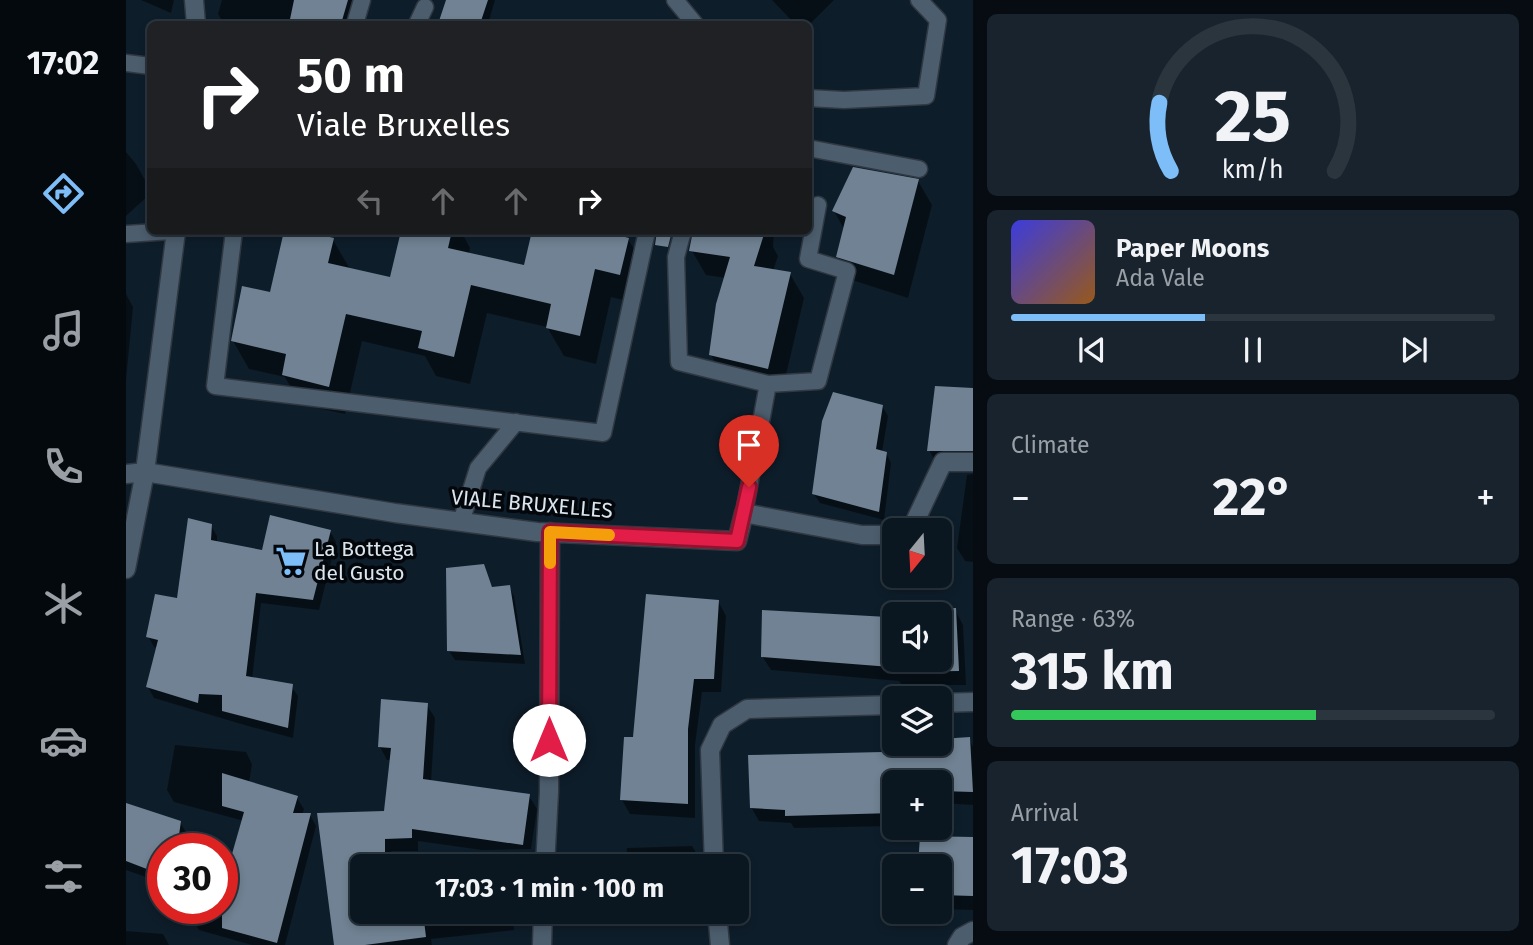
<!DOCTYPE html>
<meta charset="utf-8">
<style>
:root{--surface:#0a1620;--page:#18232d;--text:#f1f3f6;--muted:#999fa5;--line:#2a353e;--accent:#7dbef9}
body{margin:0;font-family:"Fira Sans",sans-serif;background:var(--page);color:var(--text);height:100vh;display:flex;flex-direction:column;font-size:26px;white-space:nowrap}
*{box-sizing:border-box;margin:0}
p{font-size:23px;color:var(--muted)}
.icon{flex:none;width:38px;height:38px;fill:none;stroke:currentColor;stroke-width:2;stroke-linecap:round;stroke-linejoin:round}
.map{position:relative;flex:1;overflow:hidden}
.details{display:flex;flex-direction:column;gap:14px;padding:14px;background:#060c12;width:560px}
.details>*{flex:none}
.guide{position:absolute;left:21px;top:21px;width:665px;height:214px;border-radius:10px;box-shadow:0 4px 10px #0003,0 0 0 2px var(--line);background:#202124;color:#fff;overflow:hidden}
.needle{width:46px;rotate:198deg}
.tools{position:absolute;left:756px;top:518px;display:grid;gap:14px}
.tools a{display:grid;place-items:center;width:70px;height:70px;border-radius:10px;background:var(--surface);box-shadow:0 4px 10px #0003,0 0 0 2px var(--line);font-size:35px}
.speed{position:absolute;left:21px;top:833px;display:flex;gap:14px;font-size:35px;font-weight:700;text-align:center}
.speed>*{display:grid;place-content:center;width:91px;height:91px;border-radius:50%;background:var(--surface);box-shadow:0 4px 10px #0003,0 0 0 2px var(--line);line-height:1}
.speed .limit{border:10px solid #d22;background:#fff;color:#111}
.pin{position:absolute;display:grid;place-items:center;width:60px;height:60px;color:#fff;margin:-72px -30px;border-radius:50% 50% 50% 0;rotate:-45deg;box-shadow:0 0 7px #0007}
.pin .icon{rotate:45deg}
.me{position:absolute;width:77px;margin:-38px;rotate:0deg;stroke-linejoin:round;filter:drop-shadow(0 0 5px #0008)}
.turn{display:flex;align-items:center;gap:24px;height:147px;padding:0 35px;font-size:32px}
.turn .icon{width:91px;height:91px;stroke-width:2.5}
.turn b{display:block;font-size:49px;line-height:60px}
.lanes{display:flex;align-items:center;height:66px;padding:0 35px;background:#0003;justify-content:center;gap:35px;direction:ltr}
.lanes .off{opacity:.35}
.big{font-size:52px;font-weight:700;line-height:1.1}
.details .tile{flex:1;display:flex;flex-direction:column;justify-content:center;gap:10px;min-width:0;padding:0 24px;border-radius:10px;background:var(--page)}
.details .dial{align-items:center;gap:0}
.dial svg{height:182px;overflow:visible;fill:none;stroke:var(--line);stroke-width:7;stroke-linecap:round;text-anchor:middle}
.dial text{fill:var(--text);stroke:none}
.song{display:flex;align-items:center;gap:21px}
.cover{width:84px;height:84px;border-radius:10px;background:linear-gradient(135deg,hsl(240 70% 55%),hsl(30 70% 35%))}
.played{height:7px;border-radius:4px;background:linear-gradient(90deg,var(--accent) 40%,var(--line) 40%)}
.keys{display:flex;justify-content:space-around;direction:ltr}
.heat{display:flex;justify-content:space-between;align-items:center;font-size:38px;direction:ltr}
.charge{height:10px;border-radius:5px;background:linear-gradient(90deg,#34c759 63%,var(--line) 0)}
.trip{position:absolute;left:224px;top:854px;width:399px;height:70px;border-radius:10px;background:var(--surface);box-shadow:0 4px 10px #0003,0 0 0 2px var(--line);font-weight:700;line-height:70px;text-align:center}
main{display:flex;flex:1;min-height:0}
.menu{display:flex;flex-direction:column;width:126px;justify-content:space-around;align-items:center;background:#04090d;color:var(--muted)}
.menu .icon{width:49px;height:49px}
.menu .on{color:var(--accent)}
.menu b{font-size:32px;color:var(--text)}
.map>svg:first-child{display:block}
.shadow{fill:#0007;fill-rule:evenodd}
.building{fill:#708293;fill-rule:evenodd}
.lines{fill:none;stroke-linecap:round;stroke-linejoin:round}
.service-casing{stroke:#303842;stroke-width:19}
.minor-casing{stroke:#303842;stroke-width:21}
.service{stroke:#4c5d6d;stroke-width:16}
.minor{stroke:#4c5d6d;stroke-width:18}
.route-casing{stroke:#92132f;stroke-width:18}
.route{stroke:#e11d48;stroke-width:12}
.slow{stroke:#f59e0b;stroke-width:12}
.labels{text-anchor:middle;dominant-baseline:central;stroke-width:7;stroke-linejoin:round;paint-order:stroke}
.street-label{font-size:21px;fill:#dbe5ee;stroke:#03070c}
.poi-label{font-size:21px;fill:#dbe5ee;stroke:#03070c;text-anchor:start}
</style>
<main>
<nav class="menu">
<b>17:02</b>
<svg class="icon on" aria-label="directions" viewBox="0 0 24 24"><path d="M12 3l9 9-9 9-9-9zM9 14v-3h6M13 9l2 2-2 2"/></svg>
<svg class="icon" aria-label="music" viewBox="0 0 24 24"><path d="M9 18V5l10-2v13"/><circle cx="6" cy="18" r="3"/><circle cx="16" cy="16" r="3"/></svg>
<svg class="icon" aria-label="phone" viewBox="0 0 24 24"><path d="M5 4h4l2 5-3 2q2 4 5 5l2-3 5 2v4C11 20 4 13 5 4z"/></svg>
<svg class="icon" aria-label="climate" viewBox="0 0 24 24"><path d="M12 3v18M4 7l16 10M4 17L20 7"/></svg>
<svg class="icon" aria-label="car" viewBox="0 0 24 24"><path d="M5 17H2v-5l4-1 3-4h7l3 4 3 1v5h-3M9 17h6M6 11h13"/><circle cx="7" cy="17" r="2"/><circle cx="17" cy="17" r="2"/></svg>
<svg class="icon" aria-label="filters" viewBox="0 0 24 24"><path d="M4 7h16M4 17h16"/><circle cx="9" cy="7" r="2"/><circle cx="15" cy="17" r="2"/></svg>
</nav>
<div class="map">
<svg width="847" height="945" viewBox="0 0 847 945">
<rect width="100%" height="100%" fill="#0e1d2a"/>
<path class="shadow" d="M15,0H48L45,13Z
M96,0H233L227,24H98L92,14Z
M322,0H369L362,24H314Z
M646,0H708L682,26L669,24Z
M0,152L10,164L24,189V194L0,216Z
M792,181L806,205L782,298L726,280L712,256L718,229L708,211Z
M160,231H170L207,240L224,269L265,279L276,231H335L344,248L343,254L400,267L408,231H471L502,239L519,268L510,303L485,297L470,364L438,356L421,327L361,313L344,384L310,376L299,356L236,341L219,414L174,404L159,377L123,369L107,341L146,294Z
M571,231H648L647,247L652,256L647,271L664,274L678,298L656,392L599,379L585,355L600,278L580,275L566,251Z
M0,294L7,307L0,380Z
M847,390V463H810L803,450Z
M756,406L762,416L756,452L760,453L765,463L758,520L694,503L688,494Z
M847,474V562L839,561L831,548L841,475Z
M85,526L91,536V543L137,553L204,531L210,542L193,610L135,603L126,679L165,686L172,696L167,738L122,726L28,698L22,687L32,648L28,647L22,636L53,600Z
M357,566L367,589L383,587L388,596L399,664L329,660L323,651Z
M592,601L600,616L595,692H576L569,745V818L504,814L496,800Z
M829,610L837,625L840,685H776L773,681L645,670L636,656L764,619V613ZM768,614H814V660H768Z
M301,705L309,718L305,782L403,796L411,809L405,849L356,850L292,841V851H265L266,866H236V912H386L388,930L305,939L306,945H210L193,814L260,813L265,760H261L254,747Z
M843,739L847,747V805L814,803V782H768V826L668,828L665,823L633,821L625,807L802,753V744Z
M49,745L120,752L126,764L123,783L171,798L178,809L176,815H184L190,826L159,945H126L73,930L66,919L68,908H96L105,863L118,821L48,802L41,790Z
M0,819L54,822L61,834L59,849H37V883L0,870Z
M796,838H847V910L814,909V866H794Z
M566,846L572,856V866H500L501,848Z
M526,912H573L574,916Z
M0,931L37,934L43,945H0Z"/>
<path class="building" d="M168,0H222L215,24H163Z
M320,0H362L354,24H312Z
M727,167L793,179L768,275L710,257L720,217L706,211Z
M158,231H177L208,238L202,263L264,277L275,231H326L322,248L398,265L406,231H474L503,238L494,275L469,269L454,336L420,328L425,304L345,285L328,357L292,348L296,331L220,314L203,387L156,375L160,354L105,341L116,286L144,292Z
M531,231H546L542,247L529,245Z
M567,231H639L628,266L665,272L642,369L583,355L590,304L604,257L563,251Z
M809,386L847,388V451H801Z
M707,392L757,405L750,449L761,452L753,512L686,494L696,421Z
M144,515L205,530L187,600L130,593L120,676L167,684L162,728L96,711V695L73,694L72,703L20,687L32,640L20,637L29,594L51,598L62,518L86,524L85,540L136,550Z
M358,564L366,587L384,585L395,655L321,651L320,568Z
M520,594L593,600L588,679H568L562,729V804L494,800L498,737H507Z
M830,608L833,671L766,672L765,667L635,657L636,610L762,617V611ZM768,614H814V660H768Z
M255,699L302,703L297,779L404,794L397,845L286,829V838L259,839V866H236V912H297L300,937L239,945H208L191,813L258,811L265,748L252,747Z
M844,737L847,792L814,791V782H768V813L659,816V810L624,808L622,755L801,751V744H814V739Z
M96,773L172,796L167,813H185L151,943L96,928V860L104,861L118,812L96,806Z
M0,803L55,821L51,849H30L26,871L0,861Z
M794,836L847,837V896L814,895V866H792Z"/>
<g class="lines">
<g class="service-casing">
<path id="service" d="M549,0L569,24
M229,24L236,0
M291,24L299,7
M0,63L24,66
M682,98L718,100L800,96L812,20L793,0
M682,148L793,169
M108,231L89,386L477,433L521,231
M557,231L550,257L553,362L642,384
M0,234L46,231
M618,513L642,384L692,381L721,271L682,259L692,205
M335,522L352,468L390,422"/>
</g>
<g class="minor-casing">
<path id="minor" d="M68,0L70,24
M0,474L19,472L269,513L411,532L611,541L618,513L736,535H768
M785,530L817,462H847
M0,569L19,472L50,231
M814,703L847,702
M419,866L423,792L424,532
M588,866L584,750L596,725L621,709L768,705
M591,912L594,945
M416,945L417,912
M831,945L836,937L847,931"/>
</g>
<use href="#service" class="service"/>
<use href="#minor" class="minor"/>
</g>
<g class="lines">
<g class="route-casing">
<path id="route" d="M423,740L424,532L611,541L623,487"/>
</g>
<use href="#route" class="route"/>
<path class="slow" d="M424,563V532L483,535"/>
</g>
<defs>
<g id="supermarket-bare" transform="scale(2.415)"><path d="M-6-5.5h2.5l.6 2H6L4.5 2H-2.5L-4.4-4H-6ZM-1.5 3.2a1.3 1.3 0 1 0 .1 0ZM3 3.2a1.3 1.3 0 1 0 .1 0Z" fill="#7dbef9" stroke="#03070c" stroke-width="2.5" paint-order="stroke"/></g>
</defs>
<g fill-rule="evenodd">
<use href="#supermarket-bare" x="165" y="561"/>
</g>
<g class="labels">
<g class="street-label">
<text transform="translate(406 504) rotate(5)">VIALE BRUXELLES</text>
</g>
<g class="poi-label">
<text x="188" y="549">La Bottega<tspan x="188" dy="24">del Gusto</tspan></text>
</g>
</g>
</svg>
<div class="tools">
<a><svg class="needle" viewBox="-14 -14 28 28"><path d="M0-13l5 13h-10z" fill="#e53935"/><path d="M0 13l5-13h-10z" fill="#999fa5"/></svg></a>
<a><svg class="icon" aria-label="sound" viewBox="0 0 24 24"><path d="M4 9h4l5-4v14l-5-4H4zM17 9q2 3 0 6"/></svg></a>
<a><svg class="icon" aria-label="layers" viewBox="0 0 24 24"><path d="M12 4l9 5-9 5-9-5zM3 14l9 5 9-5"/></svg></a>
<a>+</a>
<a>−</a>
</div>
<div class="speed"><div class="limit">30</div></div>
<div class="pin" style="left:623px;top:487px;background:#d93025"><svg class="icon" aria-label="arrive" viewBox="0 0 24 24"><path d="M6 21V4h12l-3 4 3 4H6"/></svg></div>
<svg class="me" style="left:423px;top:740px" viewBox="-20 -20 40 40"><circle r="19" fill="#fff"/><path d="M0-13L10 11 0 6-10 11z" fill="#e11d48"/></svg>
<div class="trip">17:03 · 1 min · 100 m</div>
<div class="guide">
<div class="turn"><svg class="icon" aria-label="right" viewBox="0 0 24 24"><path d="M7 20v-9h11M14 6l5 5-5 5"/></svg><div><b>50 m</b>Viale Bruxelles</div></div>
<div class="lanes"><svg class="icon off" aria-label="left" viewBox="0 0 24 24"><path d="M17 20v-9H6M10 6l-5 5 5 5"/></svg><svg class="icon off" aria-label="ahead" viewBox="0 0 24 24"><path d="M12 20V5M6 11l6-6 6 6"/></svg><svg class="icon off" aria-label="ahead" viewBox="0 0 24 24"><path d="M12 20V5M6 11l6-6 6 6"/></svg><svg class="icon" aria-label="right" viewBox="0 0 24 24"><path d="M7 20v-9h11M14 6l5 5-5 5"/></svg></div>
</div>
</div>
<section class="details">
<div class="tile dial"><svg viewBox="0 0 100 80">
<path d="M14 69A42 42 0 1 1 86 69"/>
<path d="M14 69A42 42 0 0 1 9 39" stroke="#7dbef9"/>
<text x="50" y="56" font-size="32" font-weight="700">25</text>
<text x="50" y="72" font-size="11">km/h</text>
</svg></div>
<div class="tile">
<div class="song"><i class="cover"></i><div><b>Paper Moons</b><p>Ada Vale</p></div></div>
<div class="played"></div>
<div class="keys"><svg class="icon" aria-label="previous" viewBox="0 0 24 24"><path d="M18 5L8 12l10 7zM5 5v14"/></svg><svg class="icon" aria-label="pause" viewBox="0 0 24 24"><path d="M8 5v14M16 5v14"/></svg><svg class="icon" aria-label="next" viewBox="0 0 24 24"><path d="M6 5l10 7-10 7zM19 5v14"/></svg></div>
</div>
<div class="tile"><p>Climate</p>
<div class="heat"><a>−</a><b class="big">22°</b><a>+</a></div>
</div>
<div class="tile"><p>Range · 63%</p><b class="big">315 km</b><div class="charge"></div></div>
<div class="tile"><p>Arrival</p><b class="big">17:03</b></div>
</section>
</main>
